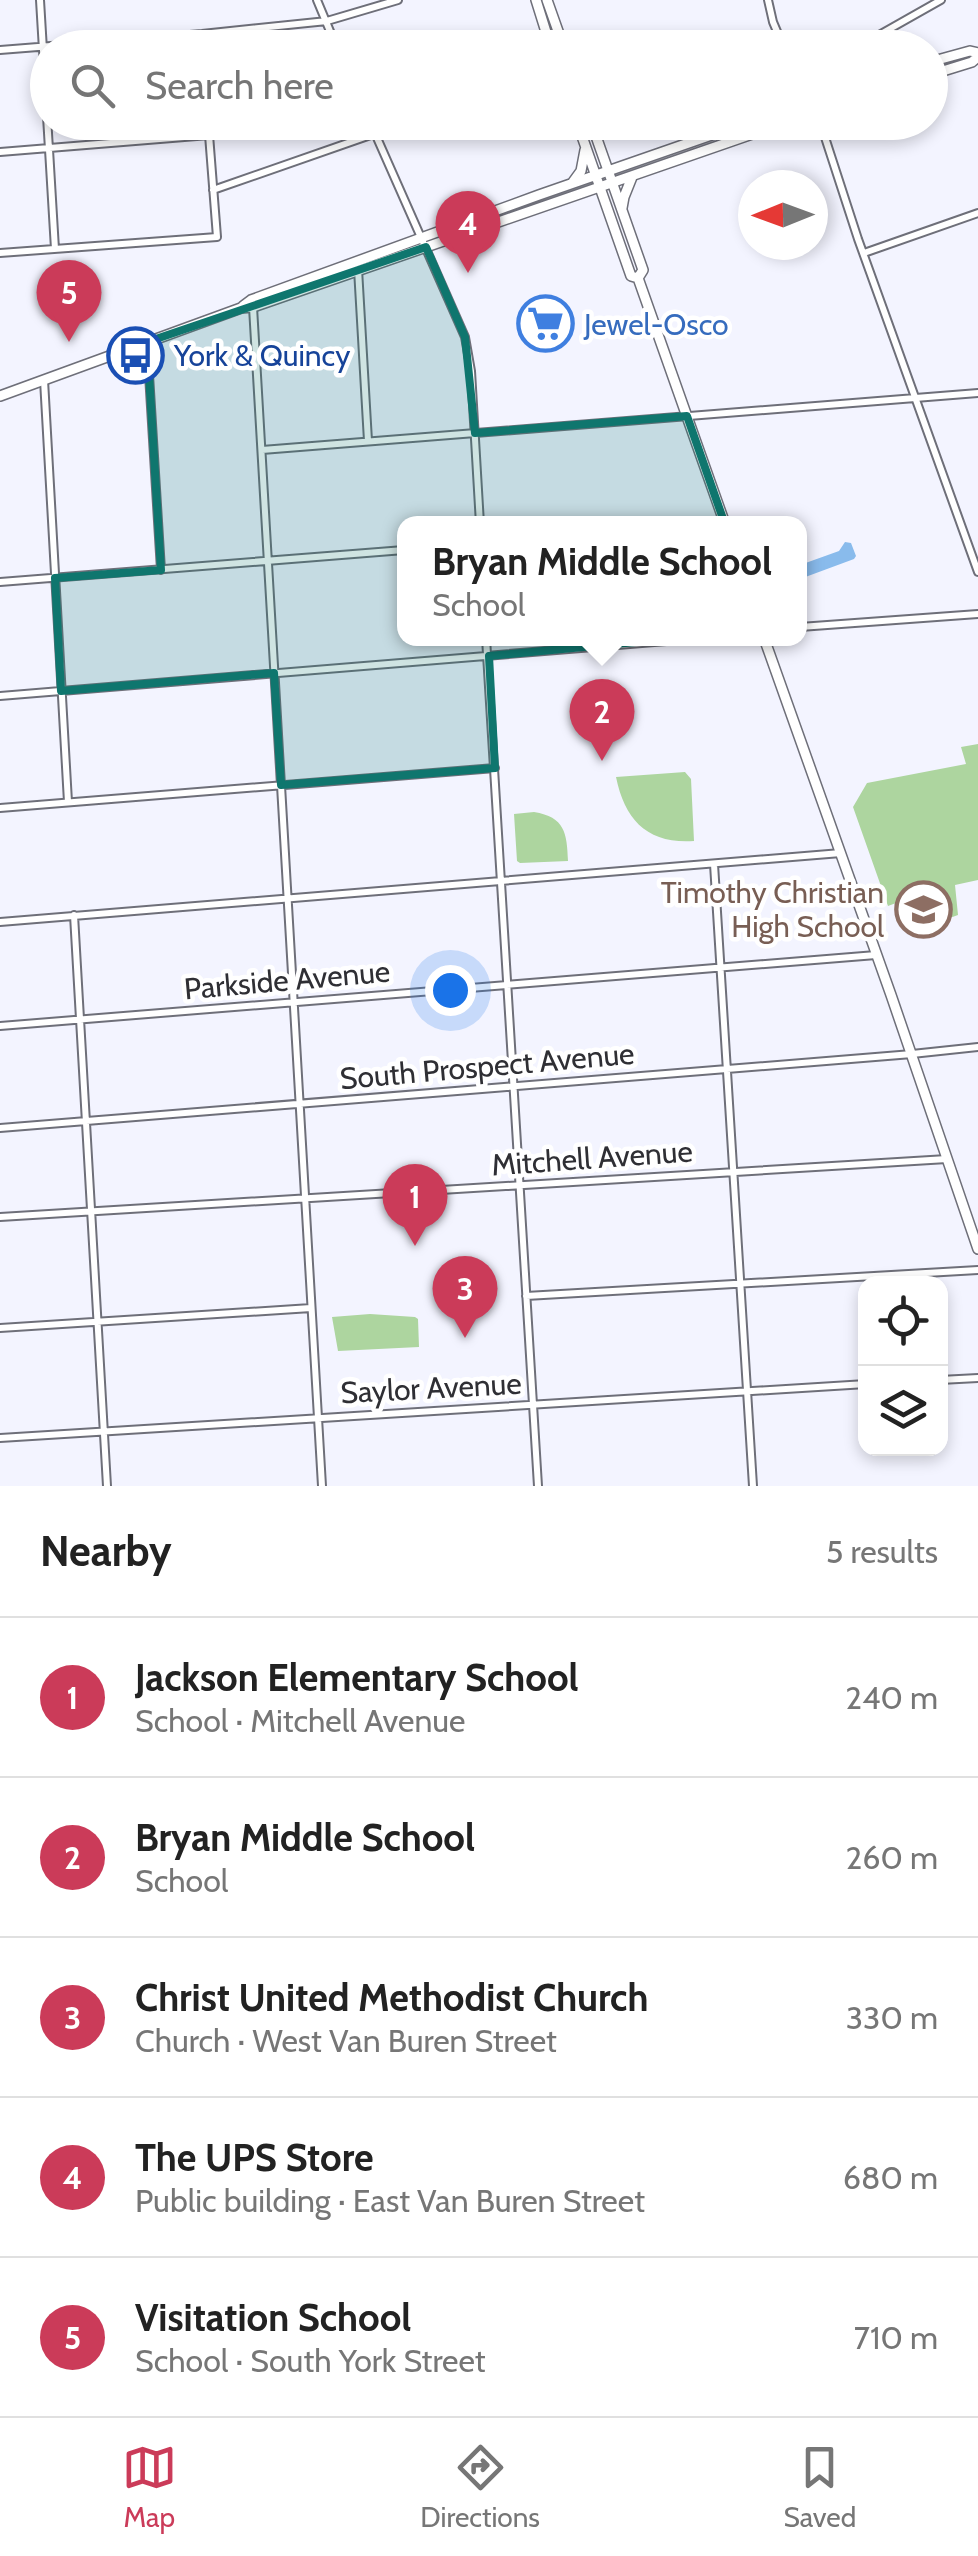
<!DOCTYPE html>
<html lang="en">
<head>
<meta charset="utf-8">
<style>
  body { margin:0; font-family:Cabin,sans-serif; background:#f6f6f6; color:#222 }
  .controls { position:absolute; right:30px; bottom:30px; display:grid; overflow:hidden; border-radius:20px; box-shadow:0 5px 15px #0003 }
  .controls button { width:90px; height:90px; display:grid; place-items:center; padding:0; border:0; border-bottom:2px solid #e0e0e0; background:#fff; color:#222; font:50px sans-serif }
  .compass { position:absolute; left:738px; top:170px; width:90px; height:90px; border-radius:50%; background:#fff; box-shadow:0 5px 15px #0003; rotate:269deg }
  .you { position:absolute; left:450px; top:990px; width:35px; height:35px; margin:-25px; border:8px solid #fff; border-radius:50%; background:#1a73e8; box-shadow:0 0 0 15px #1a73e833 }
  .badge { display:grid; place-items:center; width:65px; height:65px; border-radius:50%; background:#cb3b59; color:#fff; font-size:32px; font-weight:700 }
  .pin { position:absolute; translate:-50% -82px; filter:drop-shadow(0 2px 5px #0008) }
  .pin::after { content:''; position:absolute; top:52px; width:35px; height:30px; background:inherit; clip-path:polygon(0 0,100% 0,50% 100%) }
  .popup { position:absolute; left:397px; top:516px; width:410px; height:130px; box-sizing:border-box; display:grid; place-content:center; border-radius:20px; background:#fff; filter:drop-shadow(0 2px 8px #0005); font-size:32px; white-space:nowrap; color:#767676 }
  .popup b { font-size:38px; color:#222 }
  .popup::after { content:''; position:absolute; left:50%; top:100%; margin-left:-20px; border:20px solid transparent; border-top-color:#fff }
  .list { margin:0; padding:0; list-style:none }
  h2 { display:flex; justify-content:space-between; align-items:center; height:130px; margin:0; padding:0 40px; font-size:42px }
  h2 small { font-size:32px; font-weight:400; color:#767676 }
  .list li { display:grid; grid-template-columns:65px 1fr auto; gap:30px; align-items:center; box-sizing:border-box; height:160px; padding:0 40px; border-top:2px solid #e0e0e0 }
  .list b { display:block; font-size:38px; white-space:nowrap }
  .list p { margin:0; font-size:32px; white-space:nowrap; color:#767676 }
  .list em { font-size:32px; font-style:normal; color:#767676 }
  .icon { flex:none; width:55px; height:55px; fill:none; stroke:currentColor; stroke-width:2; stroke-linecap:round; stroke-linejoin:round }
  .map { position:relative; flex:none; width:978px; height:1486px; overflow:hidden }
  .search { position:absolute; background:#fff; box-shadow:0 5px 15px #0003; left:30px; right:30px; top:30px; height:110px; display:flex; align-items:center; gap:25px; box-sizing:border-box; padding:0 35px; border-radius:55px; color:#767676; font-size:38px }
  .sheet { height:930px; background:#fff }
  nav { display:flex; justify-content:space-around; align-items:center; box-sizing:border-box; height:140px; border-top:2px solid #e0e0e0; background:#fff; font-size:28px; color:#767676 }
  nav a { display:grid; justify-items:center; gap:5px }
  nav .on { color:#cb3b59 }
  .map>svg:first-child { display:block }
</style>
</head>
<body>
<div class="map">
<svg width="978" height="1486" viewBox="0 0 978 1486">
  <rect width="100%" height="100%" fill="#f3f4ff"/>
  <!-- green -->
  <path fill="#add59f" d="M978,744V880L955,885L958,915C937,923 922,919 914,897L919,894L917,888L910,890L912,897L888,906L853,807L867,783L966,764L961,747Z
    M685,772L691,779L694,841C648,844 625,821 616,777Z
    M534,812C565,817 567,833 568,861L520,863L517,861L514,814Z
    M370,1314L415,1317L418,1319L419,1347L338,1351L332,1317Z"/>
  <!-- water -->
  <path fill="#89bbec" d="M845,542L851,543L856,556L854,559L800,579V565L839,551Z"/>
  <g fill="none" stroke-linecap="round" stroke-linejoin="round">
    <defs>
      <path id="minor" d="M40,0L55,249
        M317,0L337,48
        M768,0L773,22L784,48
        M856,48L941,0
        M0,50L202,34L327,21L398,0
        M370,122L465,337L471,371L480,524
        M820,122L858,239L978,572
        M0,152L209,135
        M213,190L408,122
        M0,253L217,237L208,122
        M864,253L978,213
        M358,269L368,441
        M253,307L322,1486
        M147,342L161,570
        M44,380L68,802
        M262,450L978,393
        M0,582L404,550
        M800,627L978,614
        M486,638L538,1486
        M0,696L703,638
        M0,808L495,768
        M714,864L753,1486
        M74,915L107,1486
        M0,922L841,853
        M0,1026L876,955
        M0,1128L912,1054L978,1047
        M0,1217L947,1159
        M526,1296L978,1270
        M0,1328L311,1308
        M940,1380L978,1378
        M0,1438L866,1384"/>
      <path id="secondary" d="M536,0L551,48
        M547,0L564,48
        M930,62L970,51L978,53
        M930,75L972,62L978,57
        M577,122L631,276L638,278L725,524
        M591,122L643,270L638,278
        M573,182L581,171L585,150
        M622,208L624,197L632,177
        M243,306L251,300L539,195L749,122
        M0,396L241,308L253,307L787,122
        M764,638L891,995L978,1249"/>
    </defs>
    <!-- minor casing -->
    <use href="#minor" stroke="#6e6f79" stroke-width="10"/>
    <!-- secondary casing -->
    <use href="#secondary" stroke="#6e6f79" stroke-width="12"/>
    <!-- minor -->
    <use href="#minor" stroke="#fff" stroke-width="6"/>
    <!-- secondary -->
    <use href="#secondary" stroke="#fff" stroke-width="9"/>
  </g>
  <!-- marked area -->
  <path fill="#0f766e" fill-opacity="0.2" stroke="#0f766e" stroke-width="8" stroke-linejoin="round" d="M426,247L465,337L475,433L687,416L762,630L489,656L495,768L281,785L274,673L61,691L55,578L161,570L147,342Z"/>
  <!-- icons -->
  <defs>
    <symbol id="supermarket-ring" viewBox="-11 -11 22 22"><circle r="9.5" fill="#fff" stroke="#3f7fe0" stroke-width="1.5"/><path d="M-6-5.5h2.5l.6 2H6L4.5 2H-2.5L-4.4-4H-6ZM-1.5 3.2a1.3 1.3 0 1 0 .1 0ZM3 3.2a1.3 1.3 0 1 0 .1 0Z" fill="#3f7fe0"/></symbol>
    <symbol id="bus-ring" viewBox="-11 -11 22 22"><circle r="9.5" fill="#fff" stroke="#1a4fb4" stroke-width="1.5"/><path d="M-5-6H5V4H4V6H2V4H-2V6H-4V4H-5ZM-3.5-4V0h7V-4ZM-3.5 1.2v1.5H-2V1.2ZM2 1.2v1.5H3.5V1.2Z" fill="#1a4fb4"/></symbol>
    <symbol id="school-ring" viewBox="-11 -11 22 22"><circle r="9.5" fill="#fff" stroke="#8d6e63" stroke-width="1.5"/><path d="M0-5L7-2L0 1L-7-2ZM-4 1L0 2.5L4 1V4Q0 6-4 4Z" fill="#8d6e63"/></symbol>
  </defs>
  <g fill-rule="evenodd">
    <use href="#supermarket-ring" x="514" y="292" width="63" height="63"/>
    <use href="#bus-ring" x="104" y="324" width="63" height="63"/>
    <use href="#school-ring" x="892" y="878" width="63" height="63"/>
  </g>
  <g text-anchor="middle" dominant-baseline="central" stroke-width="9" stroke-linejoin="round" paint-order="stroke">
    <!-- shop labels -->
    <g font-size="30" fill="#366cbe" stroke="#fff" text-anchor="start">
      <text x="584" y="324">Jewel-Osco</text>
    </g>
    <!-- transit labels -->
    <g font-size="30" fill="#164399" stroke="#fff" text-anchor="start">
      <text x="174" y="355">York &amp; Quincy</text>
    </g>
    <!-- education labels -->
    <g font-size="30" fill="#785e54" stroke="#fff" text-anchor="end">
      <text x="884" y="892">Timothy Christian<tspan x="884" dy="34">High School</tspan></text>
    </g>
    <!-- street labels -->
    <g font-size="30" fill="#2f2f34" stroke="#fff">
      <text transform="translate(287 980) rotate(-5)">Parkside Avenue</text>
      <text transform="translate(487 1066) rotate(-5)">South Prospect Avenue</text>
      <text transform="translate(592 1158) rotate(-4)">Mitchell Avenue</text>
      <text transform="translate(431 1388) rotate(-3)">Saylor Avenue</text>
    </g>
  </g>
</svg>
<div class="controls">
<button><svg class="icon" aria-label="locate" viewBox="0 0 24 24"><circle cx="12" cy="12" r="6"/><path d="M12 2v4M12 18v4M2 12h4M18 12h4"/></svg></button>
<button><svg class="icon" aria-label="layers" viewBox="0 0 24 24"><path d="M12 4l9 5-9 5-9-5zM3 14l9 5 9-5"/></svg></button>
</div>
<svg class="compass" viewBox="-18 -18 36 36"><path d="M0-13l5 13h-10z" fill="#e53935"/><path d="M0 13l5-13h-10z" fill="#767676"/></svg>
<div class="you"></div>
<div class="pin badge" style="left:415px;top:1246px">1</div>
<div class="pin badge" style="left:602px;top:761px">2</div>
<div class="popup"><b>Bryan Middle School</b>School</div>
<div class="pin badge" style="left:465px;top:1338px">3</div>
<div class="pin badge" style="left:468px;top:273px">4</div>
<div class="pin badge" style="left:69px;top:342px">5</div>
<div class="search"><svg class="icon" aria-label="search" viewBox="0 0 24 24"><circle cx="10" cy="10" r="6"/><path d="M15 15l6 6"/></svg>Search here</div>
</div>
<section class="sheet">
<h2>Nearby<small>5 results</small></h2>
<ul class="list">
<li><span class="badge">1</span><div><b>Jackson Elementary School</b><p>School · Mitchell Avenue</p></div><em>240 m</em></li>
<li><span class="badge">2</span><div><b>Bryan Middle School</b><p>School</p></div><em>260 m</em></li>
<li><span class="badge">3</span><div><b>Christ United Methodist Church</b><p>Church · West Van Buren Street</p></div><em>330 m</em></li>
<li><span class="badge">4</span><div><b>The UPS Store</b><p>Public building · East Van Buren Street</p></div><em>680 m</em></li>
<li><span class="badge">5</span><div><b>Visitation School</b><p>School · South York Street</p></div><em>710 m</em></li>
</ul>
</section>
<nav>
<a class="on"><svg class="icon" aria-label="map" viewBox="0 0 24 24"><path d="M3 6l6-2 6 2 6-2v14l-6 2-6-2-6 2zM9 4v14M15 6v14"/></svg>Map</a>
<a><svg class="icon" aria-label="directions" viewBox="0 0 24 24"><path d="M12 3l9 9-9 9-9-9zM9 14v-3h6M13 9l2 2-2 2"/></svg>Directions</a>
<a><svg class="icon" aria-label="saved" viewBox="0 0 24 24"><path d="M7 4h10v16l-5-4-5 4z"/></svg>Saved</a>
</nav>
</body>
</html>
